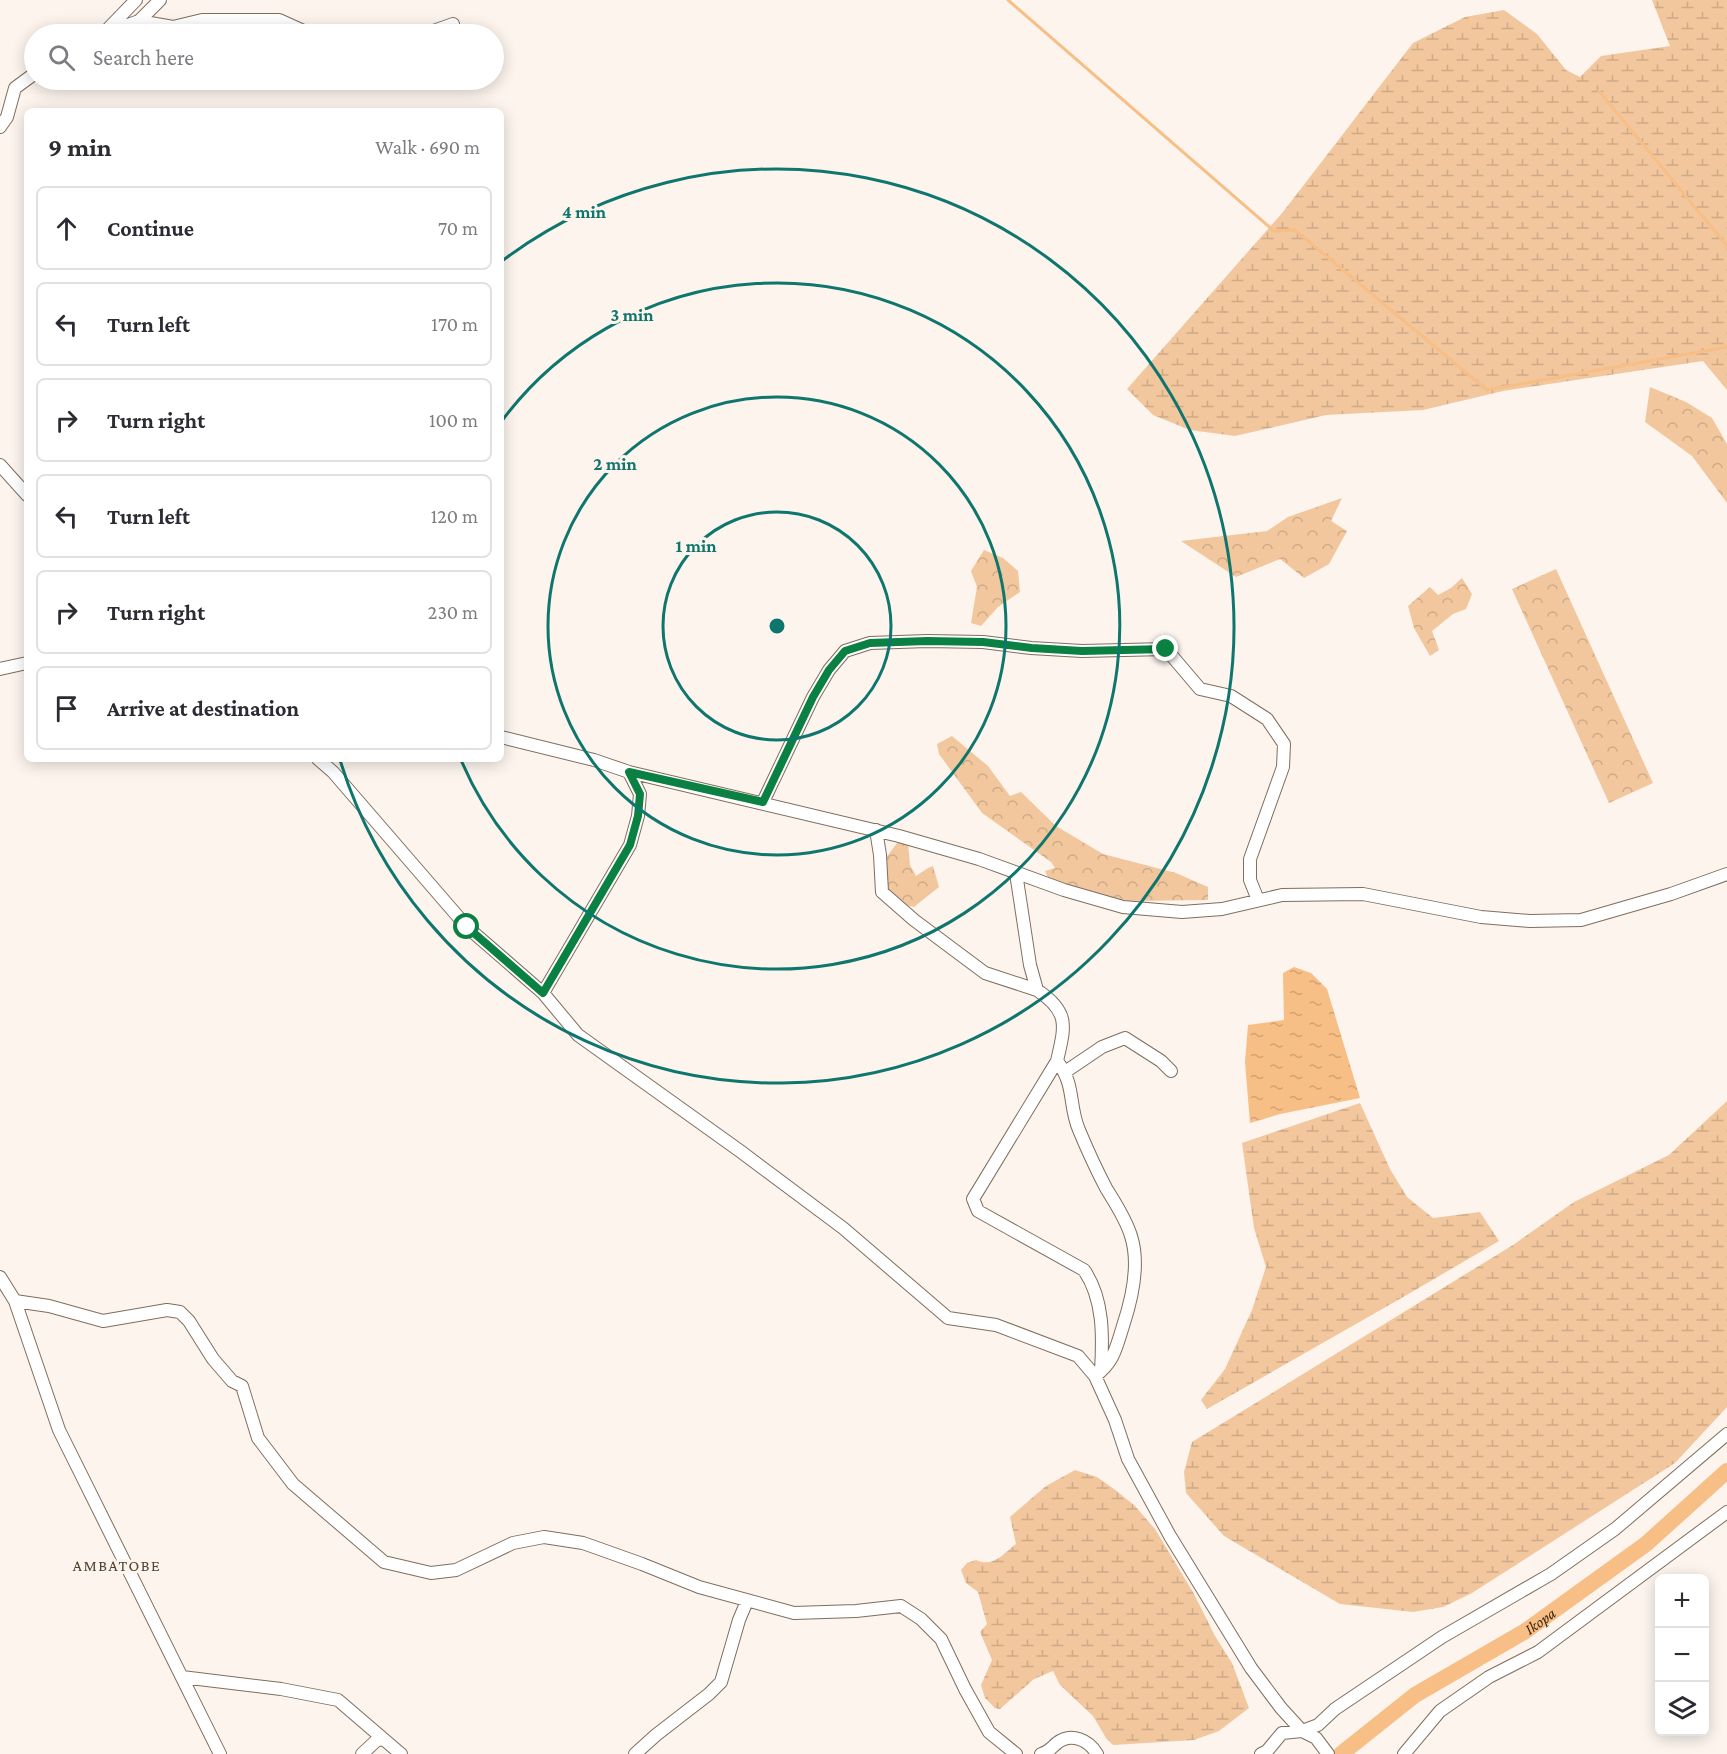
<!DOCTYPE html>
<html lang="en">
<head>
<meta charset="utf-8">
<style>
  body { margin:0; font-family:"Crimson Pro",serif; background:#f2f2f3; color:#2b2b33 }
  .controls { position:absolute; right:18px; bottom:18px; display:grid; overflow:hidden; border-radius:9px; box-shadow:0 3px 15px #0003 }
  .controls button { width:54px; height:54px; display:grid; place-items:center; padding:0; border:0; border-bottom:2px solid #e1e1e2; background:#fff; color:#2b2b33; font:30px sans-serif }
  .stop { position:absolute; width:18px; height:18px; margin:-14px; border:4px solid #0b8043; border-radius:50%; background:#fff }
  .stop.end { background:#0b8043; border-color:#fff; box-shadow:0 2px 6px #0008 }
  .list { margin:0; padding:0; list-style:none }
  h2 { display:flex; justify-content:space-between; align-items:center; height:78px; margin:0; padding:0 24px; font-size:26px }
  h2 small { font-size:20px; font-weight:400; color:#7c7c81 }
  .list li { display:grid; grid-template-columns:39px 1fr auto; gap:18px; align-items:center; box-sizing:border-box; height:84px; margin:0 12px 12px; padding:0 12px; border:2px solid #e1e1e2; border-radius:9px }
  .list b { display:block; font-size:22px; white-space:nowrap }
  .list em { font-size:20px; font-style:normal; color:#7c7c81 }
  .icon { flex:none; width:33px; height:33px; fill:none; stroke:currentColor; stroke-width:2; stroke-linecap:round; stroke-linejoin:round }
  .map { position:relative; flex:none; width:1727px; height:1754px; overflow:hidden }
  .search { position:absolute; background:#fff; box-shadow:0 3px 15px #0003; left:24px; top:24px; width:480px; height:66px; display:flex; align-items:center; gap:15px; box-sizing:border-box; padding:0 21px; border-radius:33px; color:#7c7c81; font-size:22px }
  .panel { position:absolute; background:#fff; box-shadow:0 3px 15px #0003; left:24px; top:108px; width:480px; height:654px; border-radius:9px }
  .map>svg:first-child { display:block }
</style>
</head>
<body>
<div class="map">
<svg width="1727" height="1754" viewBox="0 0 1727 1754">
  <defs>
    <pattern id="forest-crowns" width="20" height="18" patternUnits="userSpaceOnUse" patternTransform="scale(1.5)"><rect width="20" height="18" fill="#f2c79e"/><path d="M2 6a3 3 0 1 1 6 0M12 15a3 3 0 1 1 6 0" fill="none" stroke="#cfaa87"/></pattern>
    <pattern id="wetland-marsh" width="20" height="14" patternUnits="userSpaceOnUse" patternTransform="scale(1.5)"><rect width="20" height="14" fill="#f2c79e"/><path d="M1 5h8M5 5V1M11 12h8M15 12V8" fill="none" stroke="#cfaa87"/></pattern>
    <pattern id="water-ripples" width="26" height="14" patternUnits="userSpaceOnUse" patternTransform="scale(1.5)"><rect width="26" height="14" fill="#f7be85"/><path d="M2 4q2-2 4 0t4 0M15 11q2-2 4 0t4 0" fill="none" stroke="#d3a272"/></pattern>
  </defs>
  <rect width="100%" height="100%" fill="#fcf4ed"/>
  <!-- forest -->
  <path fill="url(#forest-crowns)" d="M1650,387L1686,402L1712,418L1727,444V503L1692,456L1645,422Z
    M1342,498L1331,521L1347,531L1329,564L1304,578L1280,559L1236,577L1181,541L1267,531L1288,517Z
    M984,550L1003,558L1018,571L1020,592L998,607L981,626L971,623L977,587L971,571Z
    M1556,569L1653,783L1609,803L1512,589Z
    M1462,578L1472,594L1466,609L1453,614L1432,631L1439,650L1430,656L1414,628L1408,606L1430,587L1438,595L1451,588Z
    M952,736L988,766L1010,796L1021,792L1056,826L1103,854L1176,873L1208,887V900L1129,901L1098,895L1049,880L1045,871L1055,868L1051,862L982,813L939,754L937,744Z
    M897,843H908L910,865L916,876L928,868L933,866L939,887L914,907C885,901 885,888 883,862Z"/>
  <!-- wetland -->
  <path fill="url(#wetland-marsh)" d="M1652,0H1727V390L1703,361L1503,391L1423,410L1326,415L1235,436L1190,430L1153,415L1127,389L1283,212L1413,43L1465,17L1504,10L1537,34L1566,70L1580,77L1601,56L1670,46Z
    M1727,1101V1407L1675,1463L1472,1593L1443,1607L1413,1612L1340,1604L1224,1536L1186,1493L1184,1472L1192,1442L1513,1245L1574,1202L1669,1155Z
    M1360,1103L1390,1169L1407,1197L1433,1218L1480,1212L1499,1241L1405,1296L1207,1409L1201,1400L1225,1369L1252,1310L1266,1267L1254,1228L1242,1143Z
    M1075,1470L1097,1477L1114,1489L1135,1506L1155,1529L1194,1594L1215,1636L1232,1663L1249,1708L1219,1731L1194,1740L1113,1745L1106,1738L1093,1716L1060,1685L1053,1671L1034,1679L1000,1709L995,1708L985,1698L981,1685L992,1660L980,1632L987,1624L978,1592L966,1583L961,1570L967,1563L976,1560C993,1568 1003,1554 1016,1544L1010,1517L1046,1486Z"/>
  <!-- water -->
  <path fill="url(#water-ripples)" d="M1294,967L1311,973L1327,989L1360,1098L1280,1114L1250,1123L1245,1062L1248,1025L1284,1020L1283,973Z"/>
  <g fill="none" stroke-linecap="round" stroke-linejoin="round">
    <!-- stream -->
    <path stroke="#f7be85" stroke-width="3" d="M1008,0L1274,231L1295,230L1487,390L1727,347
      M1599,91L1727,246"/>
    <!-- river -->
    <path stroke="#f7be85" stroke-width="16" id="s1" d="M1341,1754L1415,1695L1524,1632L1646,1544L1727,1471"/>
    <defs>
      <path id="minor" d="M139,21L173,27L202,20H279L310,34
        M105,32L136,0
        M103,34L139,21L160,0
        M425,34L453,24
        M0,127L7,117L15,88L34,74
        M0,465L27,495
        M0,669L27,663
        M501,737L594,760L629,772L899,836L979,859L1064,890L1123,907L1182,912L1222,909L1282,895L1363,894L1481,917L1530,921L1581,920L1671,894L1727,874
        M318,759L333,772L467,927L543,993L578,1035L740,1151L843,1228L948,1318L996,1325L1078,1356L1095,1376L1115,1420L1128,1459L1170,1536L1251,1668L1281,1708L1302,1731L1316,1738L1328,1754
        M763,802L813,697L829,670L845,651L870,643L927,641L983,642L1031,648L1082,651L1166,649L1200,689L1231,696L1267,719L1284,744L1283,767L1250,859V880L1258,900
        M876,830L880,855L882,892L914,920L985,973L1037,990
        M1016,873L1030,965L1037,990C1070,1012 1065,1026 1057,1061C1076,1086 1068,1104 1079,1130C1087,1149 1096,1169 1106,1188C1115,1203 1126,1219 1131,1236C1140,1264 1132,1299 1123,1326C1116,1348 1114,1362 1095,1376
        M543,993L630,845L638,816L640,794L629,772
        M1057,1061L973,1199L978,1211L1084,1270C1104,1299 1103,1337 1101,1371
        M1065,1072L1102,1047L1125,1038L1161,1061L1171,1071
        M0,1277L15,1301L59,1430L220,1754
        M15,1301L49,1306L103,1321L167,1310L180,1312L189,1321L213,1359L232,1381L242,1386L258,1438L293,1484L384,1562L431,1573L456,1570L513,1543L544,1537L583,1543L642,1564L699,1587L794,1613L856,1611L901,1606L921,1619L941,1639L965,1689L989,1732L1016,1754
        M182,1677L281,1689L338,1700L401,1754
        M362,1754L378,1739L384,1740
        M635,1754L656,1735L709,1694L721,1682L739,1620L747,1601
        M1041,1754C1049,1752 1051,1748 1057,1743C1071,1732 1089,1740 1097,1754
        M1261,1754L1267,1751L1282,1733L1302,1731L1318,1725L1335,1709L1442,1637L1551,1574L1615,1529L1727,1434
        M1404,1754L1440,1711L1489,1677L1538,1652L1727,1512"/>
    </defs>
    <!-- minor casing -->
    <use href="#minor" stroke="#7f6e5e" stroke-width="14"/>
    <!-- minor -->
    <use href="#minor" stroke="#fff" stroke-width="12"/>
  </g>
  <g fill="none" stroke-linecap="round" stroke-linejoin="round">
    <!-- route -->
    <path stroke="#0b8043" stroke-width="8" d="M467,927L543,993L630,845L638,816L640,794L629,772L763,802L813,697L829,670L845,651L870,643L927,641L983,642L1032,648L1082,651L1166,649"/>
  </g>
  <!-- distance rings -->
  <g fill="none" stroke="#0f766e" stroke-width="3">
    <circle cx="777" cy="626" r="114"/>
    <circle cx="777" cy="626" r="229"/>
    <path d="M501 422A343 343 0 1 1 461 760"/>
    <path d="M502 261A457 457 0 1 1 340 760"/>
  </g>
  <g text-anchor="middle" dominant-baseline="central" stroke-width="6" stroke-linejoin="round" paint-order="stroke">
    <!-- neighbourhood labels -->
    <g font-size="16" letter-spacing="1.5" fill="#524232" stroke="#fcf4ed">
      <text x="117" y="1565">AMBATOBE</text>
    </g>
    <!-- water labels -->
    <g font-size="16" font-style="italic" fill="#3b250b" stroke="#fcf4ed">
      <text stroke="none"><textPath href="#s1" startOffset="240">Ikopa</textPath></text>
    </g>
  </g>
  <circle cx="777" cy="626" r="9" fill="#0f766e" stroke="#fcf4ed" stroke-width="3"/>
  <g font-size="18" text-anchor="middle" font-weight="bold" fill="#0f766e" stroke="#fcf4ed" stroke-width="6" stroke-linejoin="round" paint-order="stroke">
    <text x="584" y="218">4 min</text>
    <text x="632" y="321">3 min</text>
    <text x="615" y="470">2 min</text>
    <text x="696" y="552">1 min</text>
  </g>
</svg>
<div class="controls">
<button>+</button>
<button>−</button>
<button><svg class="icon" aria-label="layers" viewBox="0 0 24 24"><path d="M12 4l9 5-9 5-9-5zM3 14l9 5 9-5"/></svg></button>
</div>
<div class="stop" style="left:467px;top:927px"></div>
<div class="stop end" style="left:1166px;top:649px"></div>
<div class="search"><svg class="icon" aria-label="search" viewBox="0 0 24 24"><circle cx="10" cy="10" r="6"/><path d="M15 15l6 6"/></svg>Search here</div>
<section class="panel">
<h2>9 min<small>Walk · 690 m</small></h2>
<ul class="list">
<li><svg class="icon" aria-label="ahead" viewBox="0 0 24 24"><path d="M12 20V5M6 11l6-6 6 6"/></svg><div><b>Continue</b></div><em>70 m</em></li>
<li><svg class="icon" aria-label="left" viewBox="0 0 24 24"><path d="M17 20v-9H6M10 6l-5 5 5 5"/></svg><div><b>Turn left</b></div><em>170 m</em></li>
<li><svg class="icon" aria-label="right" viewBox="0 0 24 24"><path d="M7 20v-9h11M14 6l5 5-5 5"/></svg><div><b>Turn right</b></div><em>100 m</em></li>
<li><svg class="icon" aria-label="left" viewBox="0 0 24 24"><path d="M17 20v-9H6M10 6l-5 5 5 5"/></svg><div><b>Turn left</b></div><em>120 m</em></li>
<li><svg class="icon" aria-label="right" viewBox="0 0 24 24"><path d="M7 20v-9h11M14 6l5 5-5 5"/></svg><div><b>Turn right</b></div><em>230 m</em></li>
<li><svg class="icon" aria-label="arrive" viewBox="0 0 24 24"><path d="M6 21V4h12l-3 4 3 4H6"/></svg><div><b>Arrive at destination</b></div></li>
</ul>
</section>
</div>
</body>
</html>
